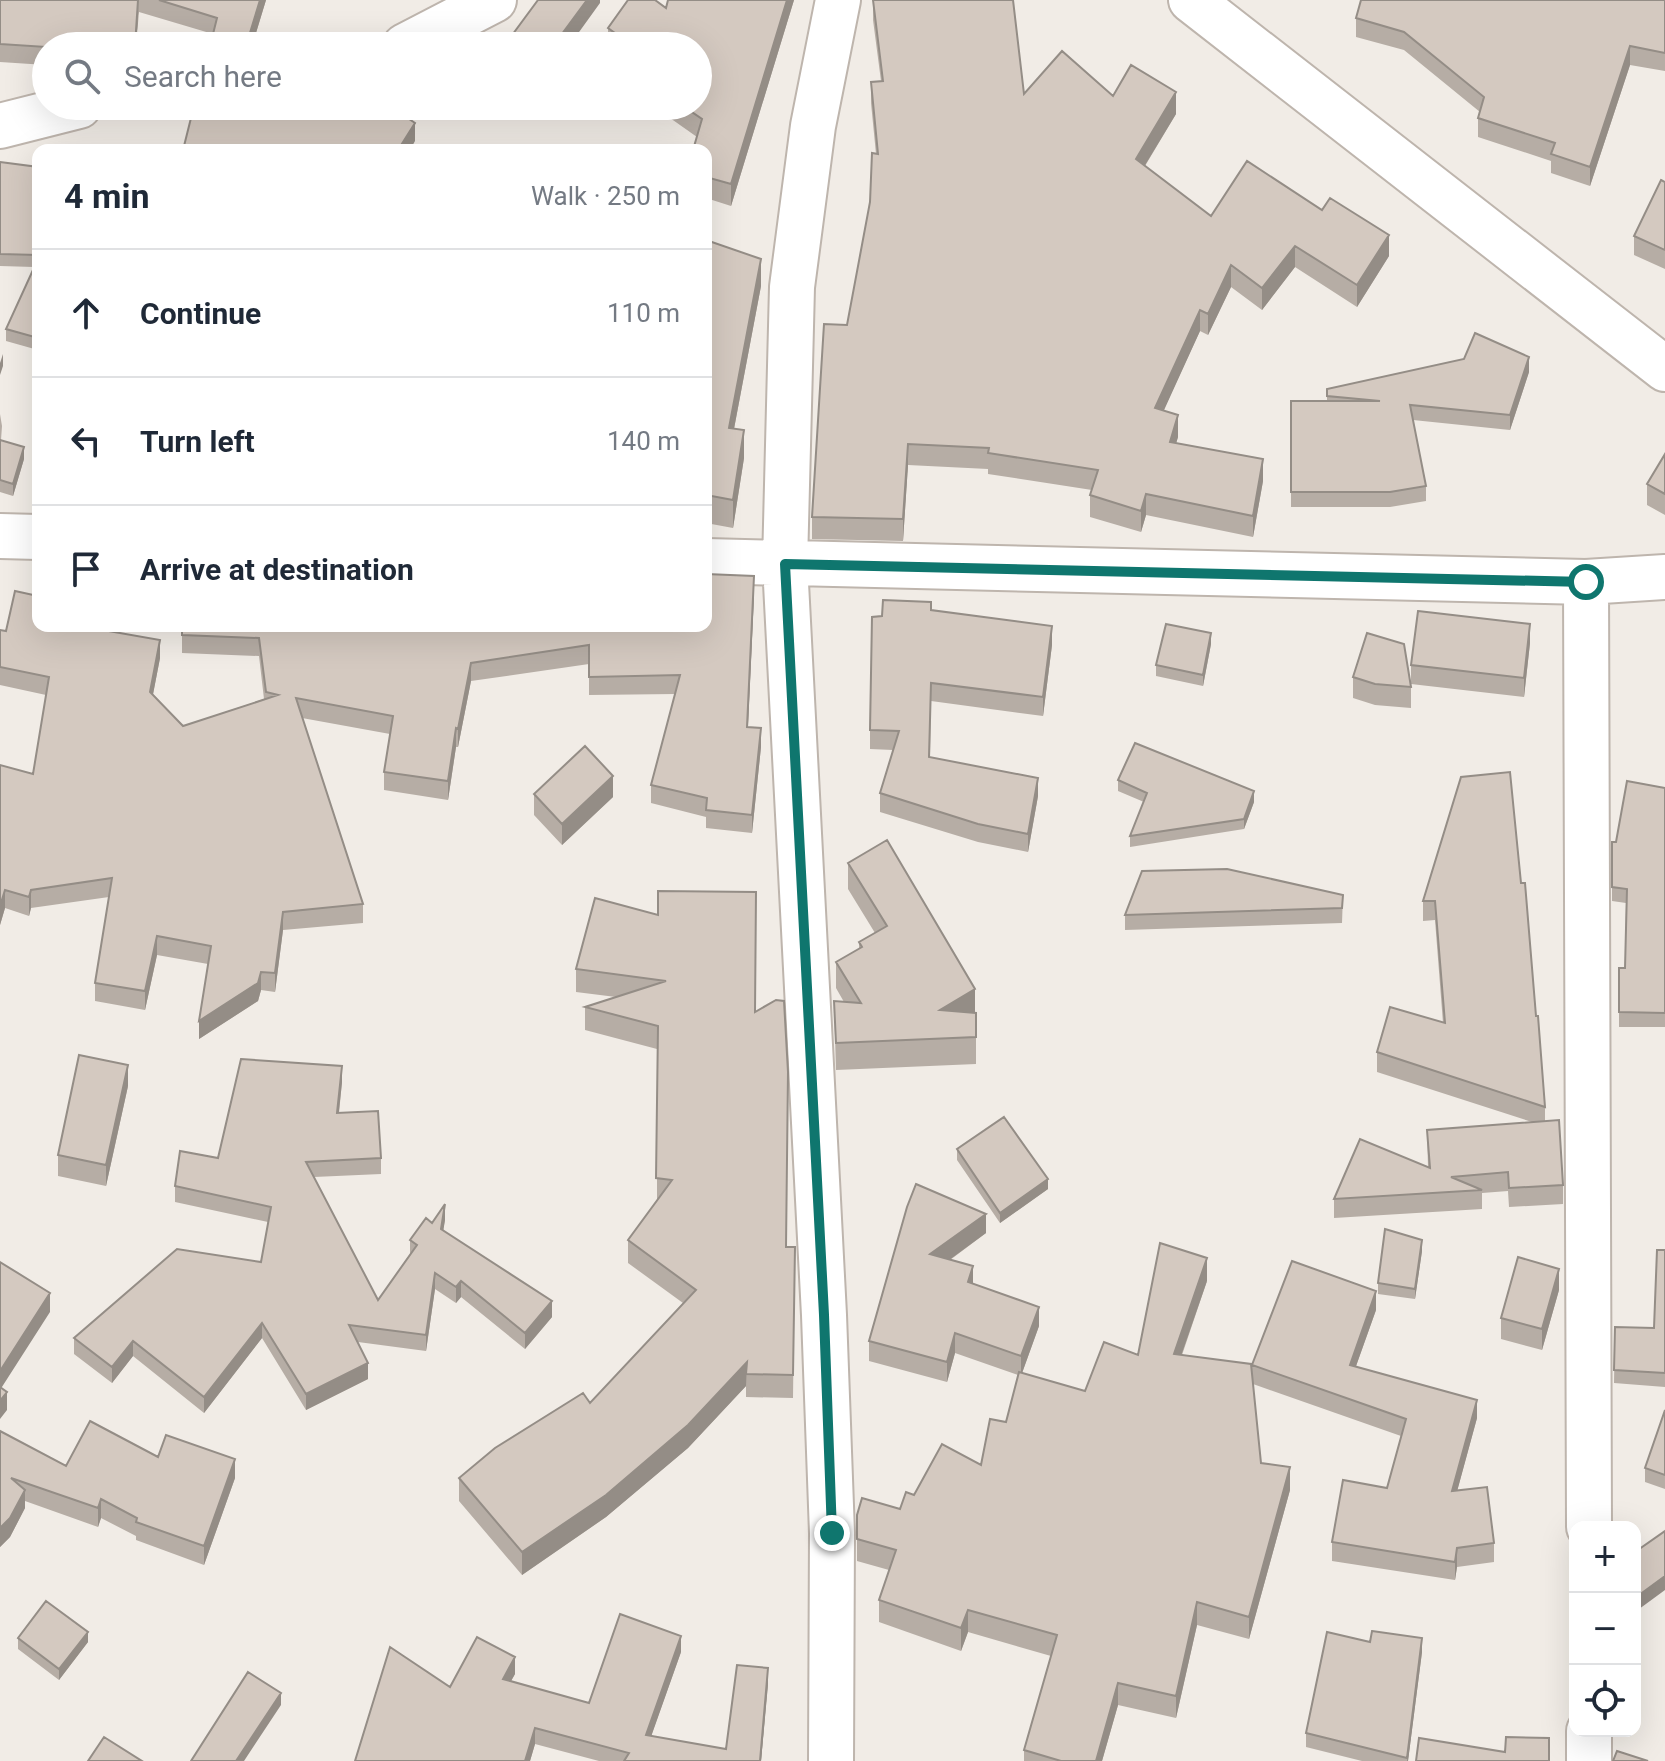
<!DOCTYPE html>
<html lang="en">
<head>
<meta charset="utf-8">
<style>
  body { margin:0; font-family:Roboto,sans-serif; background:#f6f6f7; color:#1f2937 }
  .controls { position:absolute; right:24px; bottom:24px; display:grid; overflow:hidden; border-radius:16px; box-shadow:0 8px 32px #0002 }
  .controls button { width:72px; height:72px; display:grid; place-items:center; padding:0; border:0; border-bottom:2px solid #e0e1e3; background:#fff; color:#1f2937; font:40px sans-serif }
  .stop { position:absolute; width:24px; height:24px; margin:-18px; border:6px solid #0f766e; border-radius:50%; background:#fff }
  .stop.end { background:#0f766e; border-color:#fff; box-shadow:0 2px 8px #0008 }
  .list { margin:0; padding:0; list-style:none }
  h2 { display:flex; justify-content:space-between; align-items:center; height:104px; margin:0; padding:0 32px; font-size:34px }
  h2 small { font-size:26px; font-weight:400; color:#747a83 }
  .list li { display:grid; grid-template-columns:52px 1fr auto; gap:24px; align-items:center; box-sizing:border-box; height:128px; padding:0 32px; border-top:2px solid #e0e1e3 }
  .list b { display:block; font-size:30px; white-space:nowrap }
  .list em { font-size:26px; font-style:normal; color:#747a83 }
  .icon { flex:none; width:44px; height:44px; fill:none; stroke:currentColor; stroke-width:2; stroke-linecap:round; stroke-linejoin:round }
  .map { position:relative; flex:none; width:1665px; height:1761px; overflow:hidden }
  .search { position:absolute; background:#fff; box-shadow:0 8px 32px #0002; left:32px; top:32px; width:680px; height:88px; display:flex; align-items:center; gap:20px; box-sizing:border-box; padding:0 28px; border-radius:44px; color:#747a83; font-size:30px }
  .panel { position:absolute; background:#fff; box-shadow:0 8px 32px #0002; left:32px; top:144px; width:680px; height:488px; border-radius:16px }
  .map>svg:first-child { display:block }
</style>
</head>
<body>
<div class="map">
<svg width="1665" height="1761" viewBox="0 0 1665 1761">
  <rect width="100%" height="100%" fill="#f1ece6"/>
  <g fill="none" stroke-linecap="round" stroke-linejoin="round">
    <defs>
      <path id="minor" d="M1191,0L1665,369
        M405,46L494,0
        M0,126L79,106
        M0,536L38,537
        M706,561L1586,582L1665,577
        M1586,582L1589,1527
        M1589,1731V1761
        M831,1761L832,1533L824,1315L785,564L792,287L813,126L838,0"/>
    </defs>
    <!-- minor casing -->
    <use href="#minor" stroke="#beb5ad" stroke-width="48"/>
    <!-- minor -->
    <use href="#minor" stroke="#fff" stroke-width="44"/>
  </g>
  <!-- wall -->
  <path fill="#b6ada5" d="M0,0H266L252,46H210L213,34L139,12L136,46H46V65L0,62Z
    M794,0L731,206L706,198V150L697,137L653,106H698V46H608V28L666,8Z
    M873,0L1024,94L1113,96L1176,114L1145,166L1211,216L1389,256L1357,307L1295,267L1262,310L1231,287L1208,335L1200,331L1163,411L1178,437L1176,443L1263,481L1253,537L1146,515L1141,532L1090,517V495L1092,490L988,474V469L908,465L903,541L812,539V517L870,202L876,154L871,103V82L881,81L873,20Z
    M1665,0V71L1630,65L1590,186L1551,173V161L1478,137V118L1480,112L1404,50L1356,37V18Z
    M484,106H525L515,120Z
    M0,162L38,167V350L6,341V329L34,267L0,266Z
    M1665,182V269L1634,255V236Z
    M706,240L761,286L734,429L744,458L733,528L706,523Z
    M1529,372L1510,430L1413,420L1426,486V501L1390,507H1291V401H1327V389Z
    M0,414L2,426L1,440L24,459L13,496L0,492Z
    M1665,454V515L1647,505V484Z
    M754,595L748,727L761,747L752,833L706,828V817L651,803V785L675,694L589,695V664L471,681L458,747H456L448,800L384,790V772L390,734L302,718L363,904V923L283,930L275,992L261,990L258,1001L199,1039L208,964L157,955L145,1010L95,1001V983L109,897L31,908L29,916L5,908L0,925V765L33,774L46,695L0,685V630L6,631L38,626L160,658L153,694L183,726L264,699L259,656L182,653V626H706Z
    M931,610L1052,645L1043,716L931,701L930,757L1038,796L1028,852L978,842L880,812V793L893,750L870,749V730L882,616Z
    M1530,643L1524,697L1411,684V665Z
    M1211,644L1203,686L1156,676V665Z
    M1353,677L1411,687V708L1375,705L1353,698Z
    M1118,780L1254,802L1244,829L1130,847V836L1144,802L1118,791Z
    M1665,788V1027H1619V968H1625L1626,903L1612,901V842H1616Z
    M534,794L613,797L562,845L534,815Z
    M848,863L976,1013V1064L836,1070L834,1001L844,1002L836,988V962L859,949V942L875,933L848,889Z
    M1521,883L1536,1016L1545,1107V1121L1563,1185V1204L1509,1207L1508,1191L1482,1193V1209L1334,1218V1199L1428,1167L1427,1130L1532,1122L1377,1072V1052L1443,1023L1435,920L1423,921V901Z
    M1343,895L1342,923L1125,930V915Z
    M595,898L755,1012L786,1247H795L793,1398L746,1397V1386L688,1448L606,1517L522,1575L459,1501V1478L590,1403L683,1303L628,1263V1240L657,1201V1049L585,1030V1007L616,997L576,992V969Z
    M342,1082L339,1113L381,1158V1174L314,1177L378,1300L410,1254V1240L432,1223L445,1220L443,1230L552,1317L525,1349L461,1297L456,1303L435,1289L426,1351L358,1342L368,1379L306,1410L262,1338L204,1413L133,1356L112,1383L74,1354V1338L261,1262L268,1222L175,1202V1186L218,1158Z
    M128,1086L106,1186L58,1176V1155Z
    M957,1149L1048,1189L1000,1223L957,1160Z
    M907,1207L986,1233L950,1260L973,1284L1039,1326L1022,1373L1085,1391L1138,1355L1207,1281L1182,1355L1252,1379V1365L1376,1310L1356,1366L1477,1418L1457,1491L1494,1543V1562L1457,1567L1455,1580L1332,1561V1542L1387,1488L1401,1436L1253,1384L1261,1463L1290,1490L1249,1639L1197,1625L1176,1718L1118,1705L1102,1761H1024V1750L1051,1656L968,1632L961,1651L879,1622V1600L889,1570L857,1561V1515L900,1509L914,1495L981,1465L1006,1422L1018,1375L955,1353L947,1382L869,1361V1341Z
    M1665,1250V1387L1614,1383L1615,1327L1654,1328Z
    M1422,1251L1415,1299L1378,1294V1283Z
    M1559,1290L1542,1350L1501,1339V1318Z
    M1665,1410V1489L1645,1482V1468Z
    M0,1431L66,1466L158,1457L235,1478L204,1565L136,1540V1536L101,1518L98,1527L25,1501V1508L10,1537L0,1547Z
    M18,1638L88,1642L59,1680L18,1649Z
    M1370,1642L1422,1652L1408,1761H1362L1306,1747V1733Z
    M681,1652L651,1736L726,1749L768,1684L761,1761H599L535,1744L530,1761H355L450,1687L515,1674L511,1681L589,1703Z"/>
  <!-- shaded-wall -->
  <path fill="#948d86" d="M139,0L136,46H135Z
    M260,0H266L252,46H246Z
    M587,0H600V3L569,46H553Z
    M787,0H794L731,206V184Z
    M1630,46V65L1590,186V167Z
    M1176,92V114L1136,180V159Z
    M515,106H525L515,120Z
    M415,123V141L410,150H398Z
    M1389,235V256L1357,307V285Z
    M1295,246V267L1262,310V288Z
    M761,259V286L729,455V428Z
    M1231,265V287L1208,335V314Z
    M1200,310V331L1155,430V408Z
    M3,354V366L0,375V363Z
    M1529,357V372L1510,430V415Z
    M1178,415V437L1170,464V442Z
    M744,430V458L733,528V500Z
    M908,444V465L903,541V519Z
    M24,447V459L13,496V484Z
    M1263,459V481L1253,537V516Z
    M1146,494V515L1141,532V511Z
    M754,576V595L747,745V727Z
    M1530,624V643L1524,697V678Z
    M1052,626V645L1043,716V697Z
    M1211,633V644L1203,686V675Z
    M160,640V658L150,710V692Z
    M471,663V681L458,747V729Z
    M456,728V747L448,800V781Z
    M761,728V747L752,833V815Z
    M613,776V797L562,845V824Z
    M1038,778V796L1028,852V834Z
    M1254,791V802L1244,829V819Z
    M5,890V908L0,925V906Z
    M31,890V908L29,916V897Z
    M283,912V930L275,992V973Z
    M157,936V955L145,1010V991Z
    M261,972V990L258,1001L199,1039V1021Z
    M975,989V1015L940,1010Z
    M128,1065V1086L106,1186V1165Z
    M342,1066V1082L337,1129V1113Z
    M1048,1179V1189L1000,1223V1213Z
    M445,1204V1220L441,1245V1229Z
    M986,1214V1233L930,1274V1254Z
    M1422,1240V1251L1415,1299V1289Z
    M1207,1258V1281L1174,1376V1354Z
    M973,1266V1286L968,1282Z
    M1559,1269V1290L1542,1350V1329Z
    M435,1273V1289L426,1351V1335Z
    M461,1281V1297L456,1303V1287Z
    M1376,1291V1310L1350,1383V1365Z
    M50,1293V1312L0,1390V1371Z
    M552,1301V1317L525,1349V1333Z
    M1039,1307V1326L1021,1376V1356Z
    M262,1323V1338L204,1413V1397Z
    M955,1333V1353L947,1382V1362Z
    M133,1341V1356L112,1383V1367Z
    M747,1362L746,1386L688,1448L606,1517L522,1575V1552Z
    M368,1363V1379L306,1410V1394Z
    M7,1392V1410L0,1419V1401Z
    M1477,1400V1418L1452,1510V1491Z
    M235,1459V1478L204,1565V1546Z
    M1290,1467V1490L1249,1639V1617Z
    M25,1490V1508L10,1537L0,1547V1528Z
    M101,1499V1518L98,1527V1508Z
    M1457,1548V1567L1455,1580V1562Z
    M1665,1576V1590L1635,1612V1598Z
    M1197,1602V1625L1176,1718V1696Z
    M968,1610V1632L961,1651V1628Z
    M88,1632V1642L59,1680V1669Z
    M681,1636V1652L646,1751V1735Z
    M1422,1638V1652L1408,1761H1407Z
    M515,1657V1674L503,1695V1679Z
    M768,1668V1684L761,1761H760Z
    M1118,1683V1705L1102,1761H1096Z
    M281,1693V1705L244,1761H236Z
    M535,1728V1744L530,1761H525Z"/>
  <!-- building -->
  <path fill="#d4c9c0" stroke="#948d86" stroke-width="2" d="M0,0H138L135,46H46V47L0,44Z
    M159,0H260L246,46H210L217,18Z
    M538,0H587L553,46H504Z
    M628,0H655L666,8L668,0H787L731,184L706,177V150H693L702,119L683,106H698V46H633L608,28Z
    M873,0H1013L1024,94L1062,51L1113,96L1131,65L1176,92L1136,159L1211,216L1247,161L1322,210L1330,198L1389,235L1357,285L1295,246L1262,288L1231,265L1208,314L1200,310L1155,408L1178,415L1170,442L1263,459L1253,516L1146,494L1141,511L1090,495L1098,470L988,453L989,448L908,444L903,519L812,517L824,324L847,325L870,202L872,153L878,154L871,82L883,81Z
    M1361,0H1665V53L1630,46L1590,167L1551,154L1555,143L1478,118L1484,97L1404,32L1356,18Z
    M194,106H390L415,123L398,150H183Z
    M0,162L38,167V255L0,254Z
    M1661,180L1665,182V250L1634,236Z
    M706,240L761,259L729,428L744,430L733,500L706,495Z
    M38,259V338L6,329Z
    M1475,333L1529,357L1510,415L1410,405L1426,486L1390,492H1291V401H1380L1327,396V389L1464,359Z
    M0,440L24,447L13,484L0,480Z
    M1665,454V494L1647,484Z
    M706,574L754,576L747,727L761,728L752,815L706,810L707,798L651,785L680,675L589,677V645L471,663L458,729L456,728L448,781L384,772L393,716L296,698L363,904L283,912L275,973L261,972L258,983L199,1021L211,946L157,936L145,991L95,983L112,878L31,890L29,897L5,890L0,906V765L33,774L49,677L0,667V630L6,631L15,591L38,596V626H80L160,640L150,692L183,726L278,695L266,692L259,638L182,635V626H706Z
    M883,600L931,602V610L1052,626L1043,697L931,683L929,757L1038,778L1028,834L978,824L880,793L899,731L870,730L872,617L882,616Z
    M1418,611L1530,624L1524,678L1411,665Z
    M1166,624L1211,633L1203,675L1156,665Z
    M1367,633L1404,644L1411,687L1375,684L1353,677Z
    M1135,743L1254,791L1244,819L1130,836L1147,793L1118,780Z
    M585,746L613,776L562,824L534,794Z
    M1510,772L1521,883H1525L1536,1016H1538L1545,1107L1377,1052L1390,1007L1445,1023L1435,901H1423L1461,777Z
    M1627,781L1665,788V1013L1619,1012V968H1625L1627,889L1612,887V842H1616Z
    M887,840L975,989L940,1010L976,1013V1037L836,1043L834,1001L861,1003L836,962L862,947L859,942L887,926L848,863Z
    M1227,869L1343,895L1342,908L1125,915L1142,871Z
    M658,891L756,892L755,1012L776,1000L784,1001L788,1072L786,1247H795L793,1375L746,1374L747,1362L688,1425L606,1495L522,1552L459,1478L495,1448L583,1393L590,1403L696,1290L628,1240L672,1180L656,1178L658,1026L585,1007L666,981L576,969L595,898L658,915Z
    M79,1055L128,1065L106,1165L58,1155Z
    M241,1059L342,1066L337,1113L378,1111L381,1158L306,1162L378,1300L417,1245L410,1240L426,1218L432,1223L445,1204L441,1229L552,1301L525,1333L461,1281L456,1287L435,1273L426,1335L349,1325L368,1363L306,1394L262,1323L204,1397L133,1341L112,1367L74,1338L177,1249L261,1262L271,1207L175,1186L180,1151L218,1158Z
    M1004,1117L1048,1179L1000,1213L957,1149Z
    M1559,1120L1563,1185L1509,1188L1508,1172L1451,1177L1482,1190L1334,1199L1360,1139L1430,1168L1427,1130Z
    M916,1184L986,1214L930,1254L973,1266L968,1282L1039,1307L1021,1356L955,1333L947,1362L869,1341L907,1207Z
    M1385,1229L1422,1240L1415,1289L1378,1283Z
    M1160,1243L1207,1258L1174,1354L1251,1364L1261,1463L1290,1467L1249,1617L1197,1602L1176,1696L1118,1683L1096,1761H1061L1024,1750L1057,1635L968,1610L961,1628L879,1600L896,1550L857,1539V1515L862,1498L900,1509L906,1492L914,1495L942,1444L981,1465L990,1419L1006,1422L1019,1372L1085,1391L1104,1342L1138,1355Z
    M1657,1250H1665V1373L1614,1370L1615,1327L1654,1328Z
    M1518,1257L1559,1269L1542,1329L1501,1318Z
    M1292,1261L1376,1291L1350,1365L1477,1400L1452,1491L1487,1487L1494,1543L1457,1548L1455,1562L1332,1542L1343,1480L1387,1488L1406,1419L1252,1365Z
    M0,1262L50,1293L0,1371Z
    M0,1387L7,1392L0,1401Z
    M1665,1410V1475L1645,1468Z
    M90,1421L158,1457L166,1435L235,1459L204,1546L136,1522L137,1518L101,1499L98,1508L11,1478L25,1490L10,1518L0,1528V1431L66,1466Z
    M1665,1531V1576L1635,1598V1552Z
    M46,1601L88,1632L59,1669L18,1638Z
    M620,1614L681,1636L646,1735L726,1749L737,1665L768,1668L760,1761H624L629,1753L535,1728L525,1761H355L390,1647L450,1687L477,1637L515,1657L503,1679L589,1703Z
    M1372,1631L1422,1638L1407,1758L1306,1733L1327,1632L1370,1642Z
    M248,1672L281,1693L236,1761H191Z
    M104,1737L142,1761H88Z
    M1506,1737L1549,1738V1761H1416L1419,1738L1505,1752Z
    M1617,1751L1648,1761H1613Z"/>
  <g fill="none" stroke-linecap="round" stroke-linejoin="round">
    <!-- route -->
    <path stroke="#0f766e" stroke-width="10" d="M832,1533L824,1315L785,564L1586,582"/>
  </g>
</svg>
<div class="controls">
<button>+</button>
<button>−</button>
<button><svg class="icon" aria-label="locate" viewBox="0 0 24 24"><circle cx="12" cy="12" r="6"/><path d="M12 2v4M12 18v4M2 12h4M18 12h4"/></svg></button>
</div>
<div class="stop" style="left:1586px;top:582px"></div>
<div class="stop end" style="left:832px;top:1533px"></div>
<div class="search"><svg class="icon" aria-label="search" viewBox="0 0 24 24"><circle cx="10" cy="10" r="6"/><path d="M15 15l6 6"/></svg>Search here</div>
<section class="panel">
<h2>4 min<small>Walk · 250 m</small></h2>
<ul class="list">
<li><svg class="icon" aria-label="ahead" viewBox="0 0 24 24"><path d="M12 20V5M6 11l6-6 6 6"/></svg><div><b>Continue</b></div><em>110 m</em></li>
<li><svg class="icon" aria-label="left" viewBox="0 0 24 24"><path d="M17 20v-9H6M10 6l-5 5 5 5"/></svg><div><b>Turn left</b></div><em>140 m</em></li>
<li><svg class="icon" aria-label="arrive" viewBox="0 0 24 24"><path d="M6 21V4h12l-3 4 3 4H6"/></svg><div><b>Arrive at destination</b></div></li>
</ul>
</section>
</div>
</body>
</html>
